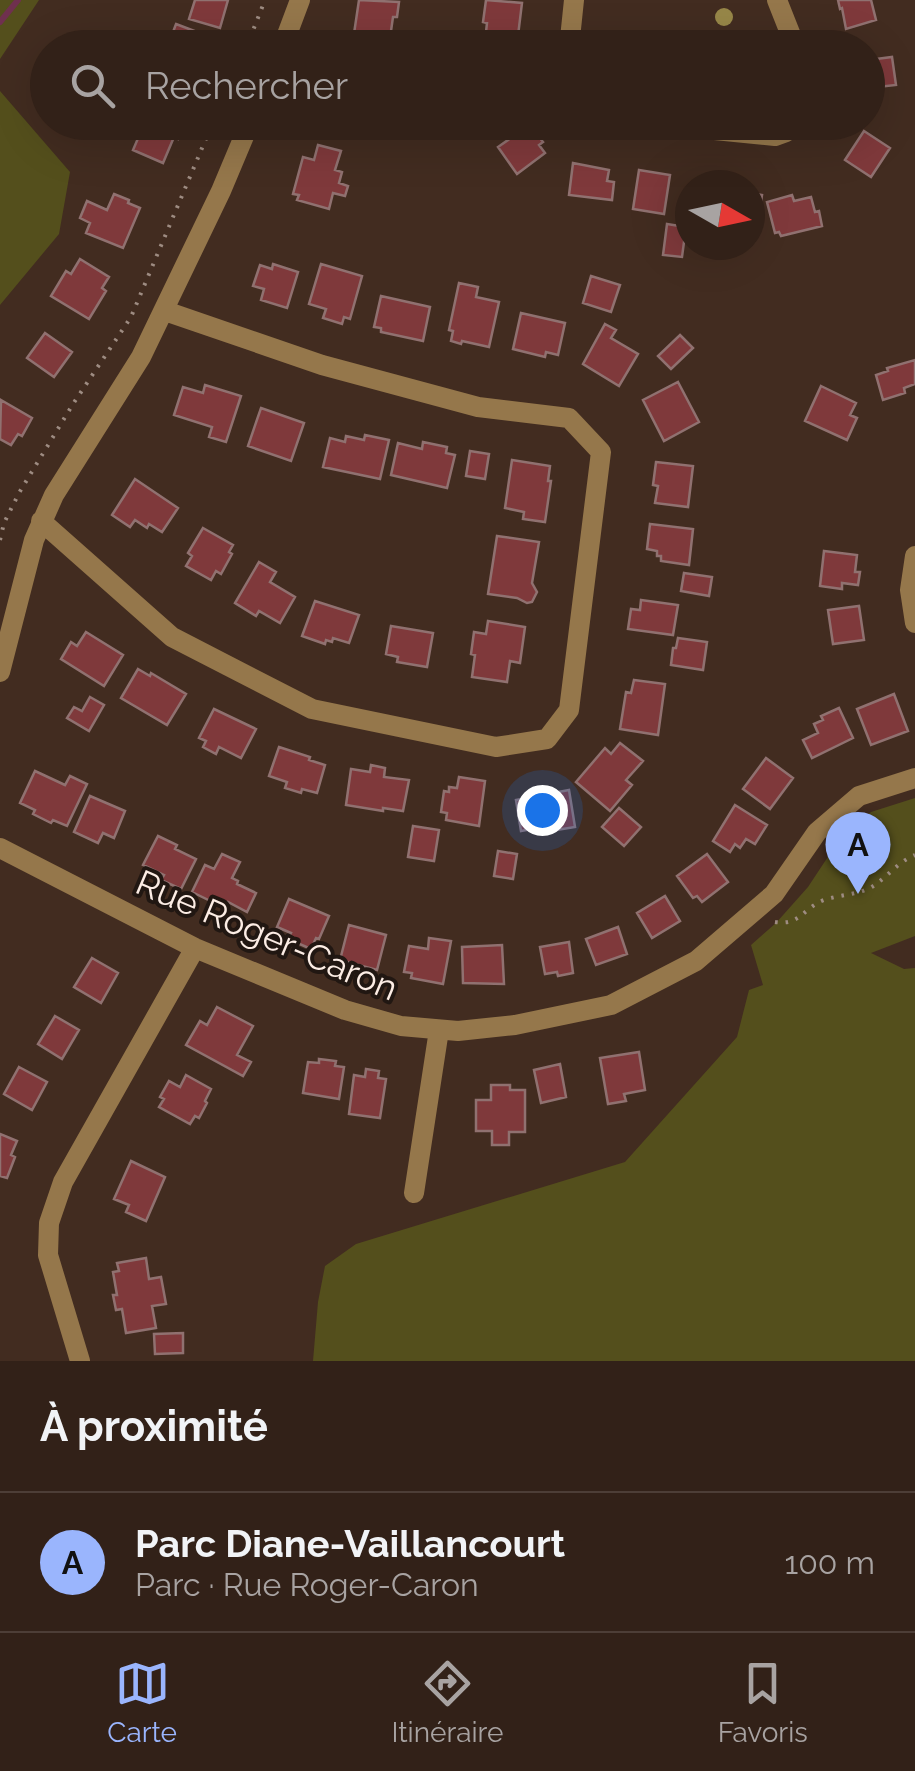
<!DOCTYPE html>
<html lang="fr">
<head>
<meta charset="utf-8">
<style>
  body { margin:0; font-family:Raleway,sans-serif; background:#3d2e25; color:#f1f3f6 }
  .compass { position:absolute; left:675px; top:170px; width:90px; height:90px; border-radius:50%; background:#322118; box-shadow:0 10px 40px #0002; rotate:99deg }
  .you { position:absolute; left:542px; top:810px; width:35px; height:35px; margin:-25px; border:8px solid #fff; border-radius:50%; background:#1a73e8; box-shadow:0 0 0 15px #1a73e833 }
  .badge { display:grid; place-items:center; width:65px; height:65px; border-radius:50%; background:#9ab5fd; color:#111; font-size:32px; font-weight:700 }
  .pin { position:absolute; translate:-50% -82px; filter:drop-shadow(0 2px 5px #0008) }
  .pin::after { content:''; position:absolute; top:52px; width:35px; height:30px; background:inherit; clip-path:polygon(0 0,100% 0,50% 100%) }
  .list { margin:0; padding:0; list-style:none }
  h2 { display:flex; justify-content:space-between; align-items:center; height:130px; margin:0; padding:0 40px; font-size:42px }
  h2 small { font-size:32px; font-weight:400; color:#a8a3a2 }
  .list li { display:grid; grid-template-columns:65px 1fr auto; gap:30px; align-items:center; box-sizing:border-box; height:140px; padding:0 40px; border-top:2px solid #4d3e37 }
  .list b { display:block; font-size:38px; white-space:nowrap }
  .list p { margin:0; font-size:32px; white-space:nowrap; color:#a8a3a2 }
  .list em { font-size:32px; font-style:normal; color:#a8a3a2 }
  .icon { flex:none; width:55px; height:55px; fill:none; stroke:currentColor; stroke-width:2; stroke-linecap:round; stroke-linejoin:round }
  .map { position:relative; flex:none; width:915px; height:1361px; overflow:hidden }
  .search { position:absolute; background:#322118; box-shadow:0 10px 40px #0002; left:30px; right:30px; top:30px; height:110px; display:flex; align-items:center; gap:25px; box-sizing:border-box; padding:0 35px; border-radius:55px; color:#a8a3a2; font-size:38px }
  .sheet { height:270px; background:#322118 }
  nav { display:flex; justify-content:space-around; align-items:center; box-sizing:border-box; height:140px; border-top:2px solid #4d3e37; background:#322118; font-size:28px; color:#a8a3a2 }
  nav a { display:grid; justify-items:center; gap:5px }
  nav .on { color:#9ab5fd }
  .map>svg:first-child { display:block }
</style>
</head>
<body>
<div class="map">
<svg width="915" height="1361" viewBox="0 0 915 1361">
  <rect width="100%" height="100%" fill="#422c20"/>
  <!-- green -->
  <path fill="#544f1c" d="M0,0H39L0,59Z
    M0,91L70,172L59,234L0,305Z
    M915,798V936L871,953L904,969L915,968V1361H313L318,1302L325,1266L356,1244L625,1162L737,1037L749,990L763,985L751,945L776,923L808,887L845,831L871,812Z"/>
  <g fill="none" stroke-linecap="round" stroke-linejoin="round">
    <!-- stream -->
    <path stroke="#6f304e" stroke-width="6" d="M0,22L18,0"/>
  </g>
  <!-- building -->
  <path fill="#7f393b" stroke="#907170" stroke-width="2.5" d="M195,0H228L220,28L189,19Z
    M359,0L399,2L397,17H393L390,38L384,37L382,48L352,47Z
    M486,0L522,3L517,44L485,41L487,23L483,22Z
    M838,0H871L876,20L846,29L842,8L840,9Z
    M176,24L213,38L210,48H167Z
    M892,57L896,85L868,88V60Z
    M145,122H185L178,139L174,137L163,163L133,150Z
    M319,122H357L354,134Z
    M528,126L533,134L535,132L543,142L539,145L545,153L517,174L498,147Z
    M864,131L890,148L871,177L845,160Z
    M318,145L341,151L335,170L342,172L339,183L348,186L345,196L333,193L329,209L297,200L299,195L293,194L303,157L314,160Z
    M573,163L609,170L607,181L614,182L612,200L569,195Z
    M639,170L670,175L664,214L633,209Z
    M750,193L762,195L757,231L750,230Z
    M114,194L129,200L128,203L140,208L123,248L86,233L90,223L80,218L87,201L107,210Z
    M792,195L794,201L811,197L815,212L819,211L822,226L781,236L779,232L775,233L767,202Z
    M667,224L686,227L682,257L663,255Z
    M80,259L109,277L102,288L106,291L89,319L51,296L66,271L71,274Z
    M273,264L298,272L287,308L261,300L264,289L253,286L260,265L272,269Z
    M321,264L362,276L350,319L344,317L342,324L323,318L326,309L309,304Z
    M591,276L620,285L611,312L583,303Z
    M459,283L478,287L476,297L499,302L489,347L462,341L461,344L451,341L453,331L449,330Z
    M381,296L430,307L423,341L381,332V328L374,327Z
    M521,313L565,323L558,355L546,352L545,357L513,349Z
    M605,324L616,330L611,338L638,354L619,386L583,364Z
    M45,333L72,352L54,377L27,358Z
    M680,335L693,348L671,369L658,356Z
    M915,360V384L904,388L905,393L883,400L876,375L888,371L887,368Z
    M678,382L699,422L664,441L643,400Z
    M205,385L241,396L226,442L209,437L212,427L174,415L183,387L203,393Z
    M821,386L856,403L850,415L857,418L847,440L805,421Z
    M1,400L32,418L22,436L18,434L11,445L0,439Z
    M261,408L304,423L291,461L248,446Z
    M365,435L389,440L380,479L323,467L330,438L345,442L346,436L364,440Z
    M423,442L447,447L446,453L455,455L447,488L391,475L398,443L422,449Z
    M470,451L489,454L485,479L466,476Z
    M512,460L550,466L548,481H551L545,522L523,519L524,512L505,508Z
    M656,462L693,466L688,507L655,503L658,486L653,485Z
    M135,479L178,508L162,532L149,524L147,528L135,520L130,527L112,515Z
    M650,524L693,529L689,565L661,561V556H657V551L647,549Z
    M203,528L233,545L229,552L232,554L221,574L216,571L211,580L186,566L192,556L188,553Z
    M497,536L539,542L532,583L537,592L532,602L527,603L517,598L488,594Z
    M824,551L857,555L855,572H860L858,585L842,583V589L820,586Z
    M259,562L276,572L270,582L295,597L280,623L259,611L256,616L235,603Z
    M684,573L712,577L709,596L681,591Z
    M641,600L678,605L673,635L628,629L631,609L640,610Z
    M315,601L359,615L349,643L333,638L332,642L326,640L325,644L302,636Z
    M859,606L864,640L833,644L828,610Z
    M488,621L525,627L520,663L510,661L507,682L472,677L475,655L471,654L474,632L486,634Z
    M391,626L433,633L427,667L397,662L398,657L386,654Z
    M86,632L123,655L104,686L61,659L71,642L77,646Z
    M678,638L707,642L703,670L671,665L673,648H676Z
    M138,669L150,676L151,673L186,694L167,725L121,698Z
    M634,680L665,684L658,735L620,729L626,692L631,693Z
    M894,694L908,731L871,745L857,709Z
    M90,697L104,705L89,731L67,718L74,707L82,711Z
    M839,708L853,738L812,758L803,740L818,733L814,724L823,720L821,716Z
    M214,709L256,729L241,758L219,747L216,754L203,747L206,741L199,738Z
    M620,743L643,761L626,780L632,785L610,811L576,782L605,748L611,754Z
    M279,747L310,757L309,760L325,765L317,793L302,789L301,793L285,788L287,782L269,776Z
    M766,758L793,778L770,809L743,789Z
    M371,765L385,768L384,777L409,780L403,811L383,808V811L346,805L351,769L370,772Z
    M35,771L65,785L70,776L87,784L67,826L53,820L51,823L33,814L35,810L20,803Z
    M459,777L485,781L479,826L446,820L447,813L441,812L444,791L449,792V787L457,788Z
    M569,790L575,827L538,833L537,828L521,831L516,800Z
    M90,796L125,811L114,838L103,833L98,843L74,832Z
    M735,805L767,825L755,844L746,839L740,848L735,844L730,852L713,841Z
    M619,808L641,827L624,846L602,827Z
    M413,826L439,830L434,861L408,857Z
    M158,836L177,845L175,849L196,859L181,889L161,880L164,875L143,865Z
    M498,851L517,854L513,879L494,876Z
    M222,854L240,862L232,878L238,881L237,884L256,893L247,912L228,902L225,908L192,892L205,865L214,869Z
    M707,854L728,882L702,902L697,896L693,898L677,876Z
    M665,896L680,921L652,938L637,913Z
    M289,899L329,916L319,939L316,938L311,949L288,939L291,933L277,927Z
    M349,925L386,935L377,970L340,960Z
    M618,927L627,954L596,965L586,939Z
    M429,938L451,941L443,984L411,978L412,973L404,972L409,946L428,949Z
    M569,942L573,973L558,976L557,972L545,974L540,947Z
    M502,945L504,984L463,983L462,947Z
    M92,958L118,973L101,1003L74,987Z
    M217,1007L253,1026L237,1055L251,1062L243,1076L186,1045L200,1021L207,1025Z
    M55,1016L79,1030L62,1059L38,1044Z
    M639,1052L645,1090L624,1094L626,1101L608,1104L600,1058Z
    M319,1059L336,1061L335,1066L344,1067L339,1099L303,1093L308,1062L319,1063Z
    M560,1064L566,1097L541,1103L534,1070Z
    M19,1067L47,1082L32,1110L4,1094Z
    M366,1069L379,1071L378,1078L386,1079L380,1118L349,1114L354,1075L365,1077Z
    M186,1075L211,1089L205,1101L207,1103L199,1118L195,1116L190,1124L159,1107L164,1099L160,1097L169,1081L180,1087Z
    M491,1085H510V1090H525V1132H509V1145H492V1131H476V1100H491Z
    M0,1134L17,1141L11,1155L15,1157L7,1178L0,1176Z
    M131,1161L165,1177L146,1221L126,1212L129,1205L114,1199Z
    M146,1258L149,1279L161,1277L166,1304L152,1306L156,1328L126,1333L122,1309L116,1310L113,1295H117L113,1272L119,1271L117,1263Z
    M183,1333V1353L155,1354L154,1334Z"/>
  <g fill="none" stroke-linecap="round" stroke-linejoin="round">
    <!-- path -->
    <path stroke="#9e8c82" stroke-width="4" stroke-dasharray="2.5 8" stroke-linecap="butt" d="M246,48L265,0
      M0,540L4,523L19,493L73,404L131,317L213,122
      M775,922C800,926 803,908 824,900C839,895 855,895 870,888C886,879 897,862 915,855"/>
    <!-- minor -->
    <path stroke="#95774b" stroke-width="20" d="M777,0L796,48
      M282,48L300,0
      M569,48L574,0
      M634,122L775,136L786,132L795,122
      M41,521L172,637L312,709L496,747L547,739L569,710L601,452L569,418L478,407L322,365L165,311
      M915,556L910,590L915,623
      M0,672L34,540L54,495L141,357L221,191L250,122
      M0,848L195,948L345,1010L401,1026L458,1031L515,1025L611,1005L696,961L774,894L817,832L859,796L915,778
      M414,1193L439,1030
      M80,1361L48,1255L49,1223L63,1182L195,948"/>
  </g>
  <!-- trees -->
  <circle fill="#978748" cx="724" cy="17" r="9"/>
  <g text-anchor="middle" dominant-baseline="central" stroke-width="8" stroke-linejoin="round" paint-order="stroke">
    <!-- street labels -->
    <g font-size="35" fill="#fcede5" stroke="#211712">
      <text transform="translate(267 935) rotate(23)">Rue Roger-Caron</text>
    </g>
  </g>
</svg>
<svg class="compass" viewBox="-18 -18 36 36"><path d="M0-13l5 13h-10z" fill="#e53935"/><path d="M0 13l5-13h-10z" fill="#a8a3a2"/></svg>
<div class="you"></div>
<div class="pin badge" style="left:858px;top:894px">A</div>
<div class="search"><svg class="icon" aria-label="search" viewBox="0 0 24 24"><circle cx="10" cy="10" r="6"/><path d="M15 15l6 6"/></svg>Rechercher</div>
</div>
<section class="sheet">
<h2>À proximité<small></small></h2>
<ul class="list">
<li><span class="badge">A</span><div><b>Parc Diane-Vaillancourt</b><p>Parc · Rue Roger-Caron</p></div><em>100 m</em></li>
</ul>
</section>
<nav>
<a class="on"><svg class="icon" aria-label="map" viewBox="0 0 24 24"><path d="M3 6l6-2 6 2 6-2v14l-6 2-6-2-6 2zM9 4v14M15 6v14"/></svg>Carte</a>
<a><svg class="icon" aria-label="directions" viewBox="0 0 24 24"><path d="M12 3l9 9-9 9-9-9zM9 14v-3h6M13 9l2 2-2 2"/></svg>Itinéraire</a>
<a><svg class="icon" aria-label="saved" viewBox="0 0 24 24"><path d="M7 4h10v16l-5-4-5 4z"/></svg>Favoris</a>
</nav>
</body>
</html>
